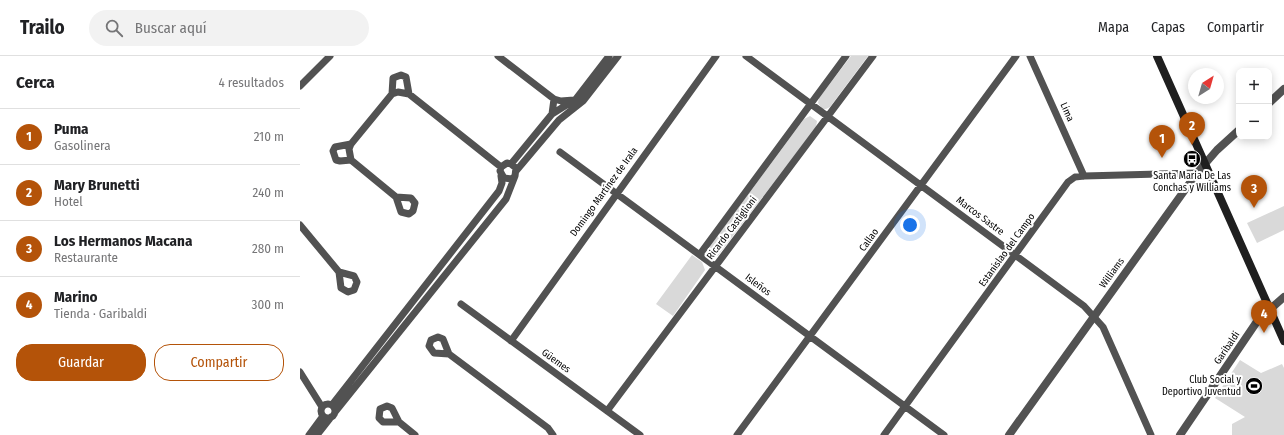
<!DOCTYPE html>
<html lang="es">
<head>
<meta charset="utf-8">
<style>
  body { margin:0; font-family:"Fira Sans Condensed",sans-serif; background:#f2f2f2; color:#202124 }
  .controls { position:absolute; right:12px; top:12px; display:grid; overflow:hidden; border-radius:8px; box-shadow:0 2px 10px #0003 }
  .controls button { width:36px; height:36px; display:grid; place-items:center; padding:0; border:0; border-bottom:1px solid #e0e0e0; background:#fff; color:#202124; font:20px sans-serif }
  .compass { position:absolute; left:888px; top:12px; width:36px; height:36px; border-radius:50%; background:#fff; box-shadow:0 2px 10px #0003; rotate:37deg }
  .you { position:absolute; left:610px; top:169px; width:14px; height:14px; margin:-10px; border:3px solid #fff; border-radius:50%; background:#1a73e8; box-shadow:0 0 0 6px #1a73e833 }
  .badge { display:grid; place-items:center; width:26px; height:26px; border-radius:50%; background:#b45309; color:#fff; font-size:13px; font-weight:700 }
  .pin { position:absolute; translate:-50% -33px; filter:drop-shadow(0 1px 2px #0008) }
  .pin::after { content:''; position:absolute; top:21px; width:14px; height:12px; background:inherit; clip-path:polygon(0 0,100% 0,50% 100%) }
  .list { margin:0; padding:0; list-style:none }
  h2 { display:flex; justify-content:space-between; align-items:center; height:52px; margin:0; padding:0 16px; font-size:17px }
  h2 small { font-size:13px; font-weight:400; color:#757577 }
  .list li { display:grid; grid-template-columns:26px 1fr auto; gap:12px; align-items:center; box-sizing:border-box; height:56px; padding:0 16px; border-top:1px solid #e0e0e0 }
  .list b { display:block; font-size:15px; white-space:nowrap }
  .list p { margin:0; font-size:13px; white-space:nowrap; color:#757577 }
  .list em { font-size:13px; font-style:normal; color:#757577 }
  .actions { display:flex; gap:8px; padding:12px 16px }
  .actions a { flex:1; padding:9px 0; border:1px solid #b45309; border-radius:16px; text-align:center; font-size:14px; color:#b45309 }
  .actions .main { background:#b45309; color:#fff }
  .icon { flex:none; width:22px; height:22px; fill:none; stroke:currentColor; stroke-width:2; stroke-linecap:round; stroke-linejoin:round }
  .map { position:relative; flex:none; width:984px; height:379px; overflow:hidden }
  header { display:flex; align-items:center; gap:24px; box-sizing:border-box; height:56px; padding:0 20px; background:#fff; border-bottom:1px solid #e0e0e0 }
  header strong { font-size:19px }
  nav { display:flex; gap:22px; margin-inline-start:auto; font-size:14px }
  .search { width:280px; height:36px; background:#f2f2f2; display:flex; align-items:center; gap:10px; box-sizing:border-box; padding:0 14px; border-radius:22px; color:#757577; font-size:15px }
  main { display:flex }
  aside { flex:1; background:#fff }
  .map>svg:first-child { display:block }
</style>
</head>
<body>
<header>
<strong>Trailo</strong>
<div class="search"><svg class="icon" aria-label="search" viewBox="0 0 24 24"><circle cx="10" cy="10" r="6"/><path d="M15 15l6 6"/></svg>Buscar aquí</div>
<nav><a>Mapa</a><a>Capas</a><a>Compartir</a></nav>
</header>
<main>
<aside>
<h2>Cerca<small>4 resultados</small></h2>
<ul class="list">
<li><span class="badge">1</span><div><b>Puma</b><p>Gasolinera</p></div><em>210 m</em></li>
<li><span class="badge">2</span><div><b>Mary Brunetti</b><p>Hotel</p></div><em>240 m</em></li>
<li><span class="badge">3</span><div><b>Los Hermanos Macana</b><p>Restaurante</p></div><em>280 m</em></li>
<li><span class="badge">4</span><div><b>Marino</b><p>Tienda · Garibaldi</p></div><em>300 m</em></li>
</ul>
<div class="actions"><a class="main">Guardar</a><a>Compartir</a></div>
</aside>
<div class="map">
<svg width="984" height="379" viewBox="0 0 984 379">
  <rect width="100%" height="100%" fill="#fff"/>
  <!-- green -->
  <path fill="#d9d9d9" d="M551,0H568L530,51L526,53H522L518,47L519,42Z
    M510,60L517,65L516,71L420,197L418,200L411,198L410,190L504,63Z
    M984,150V174L957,187L947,167Z
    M392,199L402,206L405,214L373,260L356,248Z
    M940,304L961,317L982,308L984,312V379H932V368L945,361L915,342Z"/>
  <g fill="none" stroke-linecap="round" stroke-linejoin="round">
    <!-- minor -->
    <path stroke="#525252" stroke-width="7" d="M198,0L254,43
      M446,0L784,250L803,271L851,379
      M730,0L784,120
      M0,30L30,0
      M92,38L93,22L101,19L106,21L109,38
      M252,58L254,43L261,45L274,44
      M51,88L35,91L33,95L36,104L40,105L51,104
      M260,96L644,379
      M211,108L216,112L215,120L212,123L204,122L200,115L201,111L207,107L211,108L252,58L276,43L309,0
      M216,115L259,64L283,45L318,0
      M96,141L111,142L115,147L113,155L109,158L101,156L96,141L51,104L49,93L51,88L92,38L98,36L109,38L201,111
      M0,169L39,216L41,232L48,236L54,234L57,226L54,220L39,216
      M400,198L546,0
      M161,248L340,379
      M211,285L416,0
      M149,298L143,283L138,281L131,284L129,290L134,297L149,298L248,372L253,379
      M0,316L22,351
      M21 355a7 7 0 1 1 14 0a7 7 0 1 1-14 0Z
      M32,349L199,135L202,127L201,120
      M307,355L573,0
      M35,356L206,143L215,120
      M99,366H83L79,362L80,353L87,350L92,352L99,366L115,379
      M9,379L23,360
      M17,379L31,361
      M437,379L716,0
      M584,379L768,126L775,121L784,120L897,117"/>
    <!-- tertiary -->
    <path stroke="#525252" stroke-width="8" d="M969,47L984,33
      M709,379L897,117L917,94L939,74
      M880,379L958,264L984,241"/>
    <!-- secondary -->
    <path stroke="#1f1f1f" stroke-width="8" d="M857,0L984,285"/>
  </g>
  <!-- icons -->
  <defs>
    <symbol id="bus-disc" viewBox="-11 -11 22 22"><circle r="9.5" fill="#000" stroke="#fff"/><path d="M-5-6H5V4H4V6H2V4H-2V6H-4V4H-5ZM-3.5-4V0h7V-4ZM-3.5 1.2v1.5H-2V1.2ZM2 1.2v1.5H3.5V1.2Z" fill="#fff"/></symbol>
    <symbol id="stadium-disc" viewBox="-11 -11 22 22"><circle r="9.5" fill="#000" stroke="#fff"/><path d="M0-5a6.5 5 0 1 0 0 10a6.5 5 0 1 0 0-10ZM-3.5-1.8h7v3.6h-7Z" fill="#fff"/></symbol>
  </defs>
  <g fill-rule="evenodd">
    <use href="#bus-disc" x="882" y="93" width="20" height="20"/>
    <use href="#stadium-disc" x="944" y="320" width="20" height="20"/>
  </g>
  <g text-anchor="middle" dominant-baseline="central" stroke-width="4" stroke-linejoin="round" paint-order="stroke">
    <!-- street labels -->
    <g font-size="10" fill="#000" stroke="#fff">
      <text transform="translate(767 56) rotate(66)">Lima</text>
      <text transform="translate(304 136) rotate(-54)">Domingo Martínez de Irala</text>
      <text transform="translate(680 160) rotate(37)">Marcos Sastre</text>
      <text transform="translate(432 172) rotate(-53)">Ricardo Castiglioni</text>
      <text transform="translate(569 184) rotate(-54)">Callao</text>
      <text transform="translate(707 194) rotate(-54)">Estanislao del Campo</text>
      <text transform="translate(812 217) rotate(-54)">Williams</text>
      <text transform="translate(458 229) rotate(37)">Isleños</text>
      <text transform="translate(927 292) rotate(-56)">Garibaldi</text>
      <text transform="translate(256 305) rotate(36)">Güemes</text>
    </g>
    <!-- poi labels -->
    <g font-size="10" fill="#000" stroke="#fff">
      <text x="892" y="120">Santa Maria De Las<tspan x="892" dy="12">Conchas y Williams</tspan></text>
      <text x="941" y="324" text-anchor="end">Club Social y<tspan x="941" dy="12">Deportivo Juventud</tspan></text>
    </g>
  </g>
</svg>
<div class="controls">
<button>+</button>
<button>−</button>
</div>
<svg class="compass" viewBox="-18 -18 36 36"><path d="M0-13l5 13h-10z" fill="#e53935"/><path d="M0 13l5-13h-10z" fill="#757577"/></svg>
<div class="you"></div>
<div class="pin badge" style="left:862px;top:102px">1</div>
<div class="pin badge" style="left:892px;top:89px">2</div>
<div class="pin badge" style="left:954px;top:152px">3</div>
<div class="pin badge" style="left:964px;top:277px">4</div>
</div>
</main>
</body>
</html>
